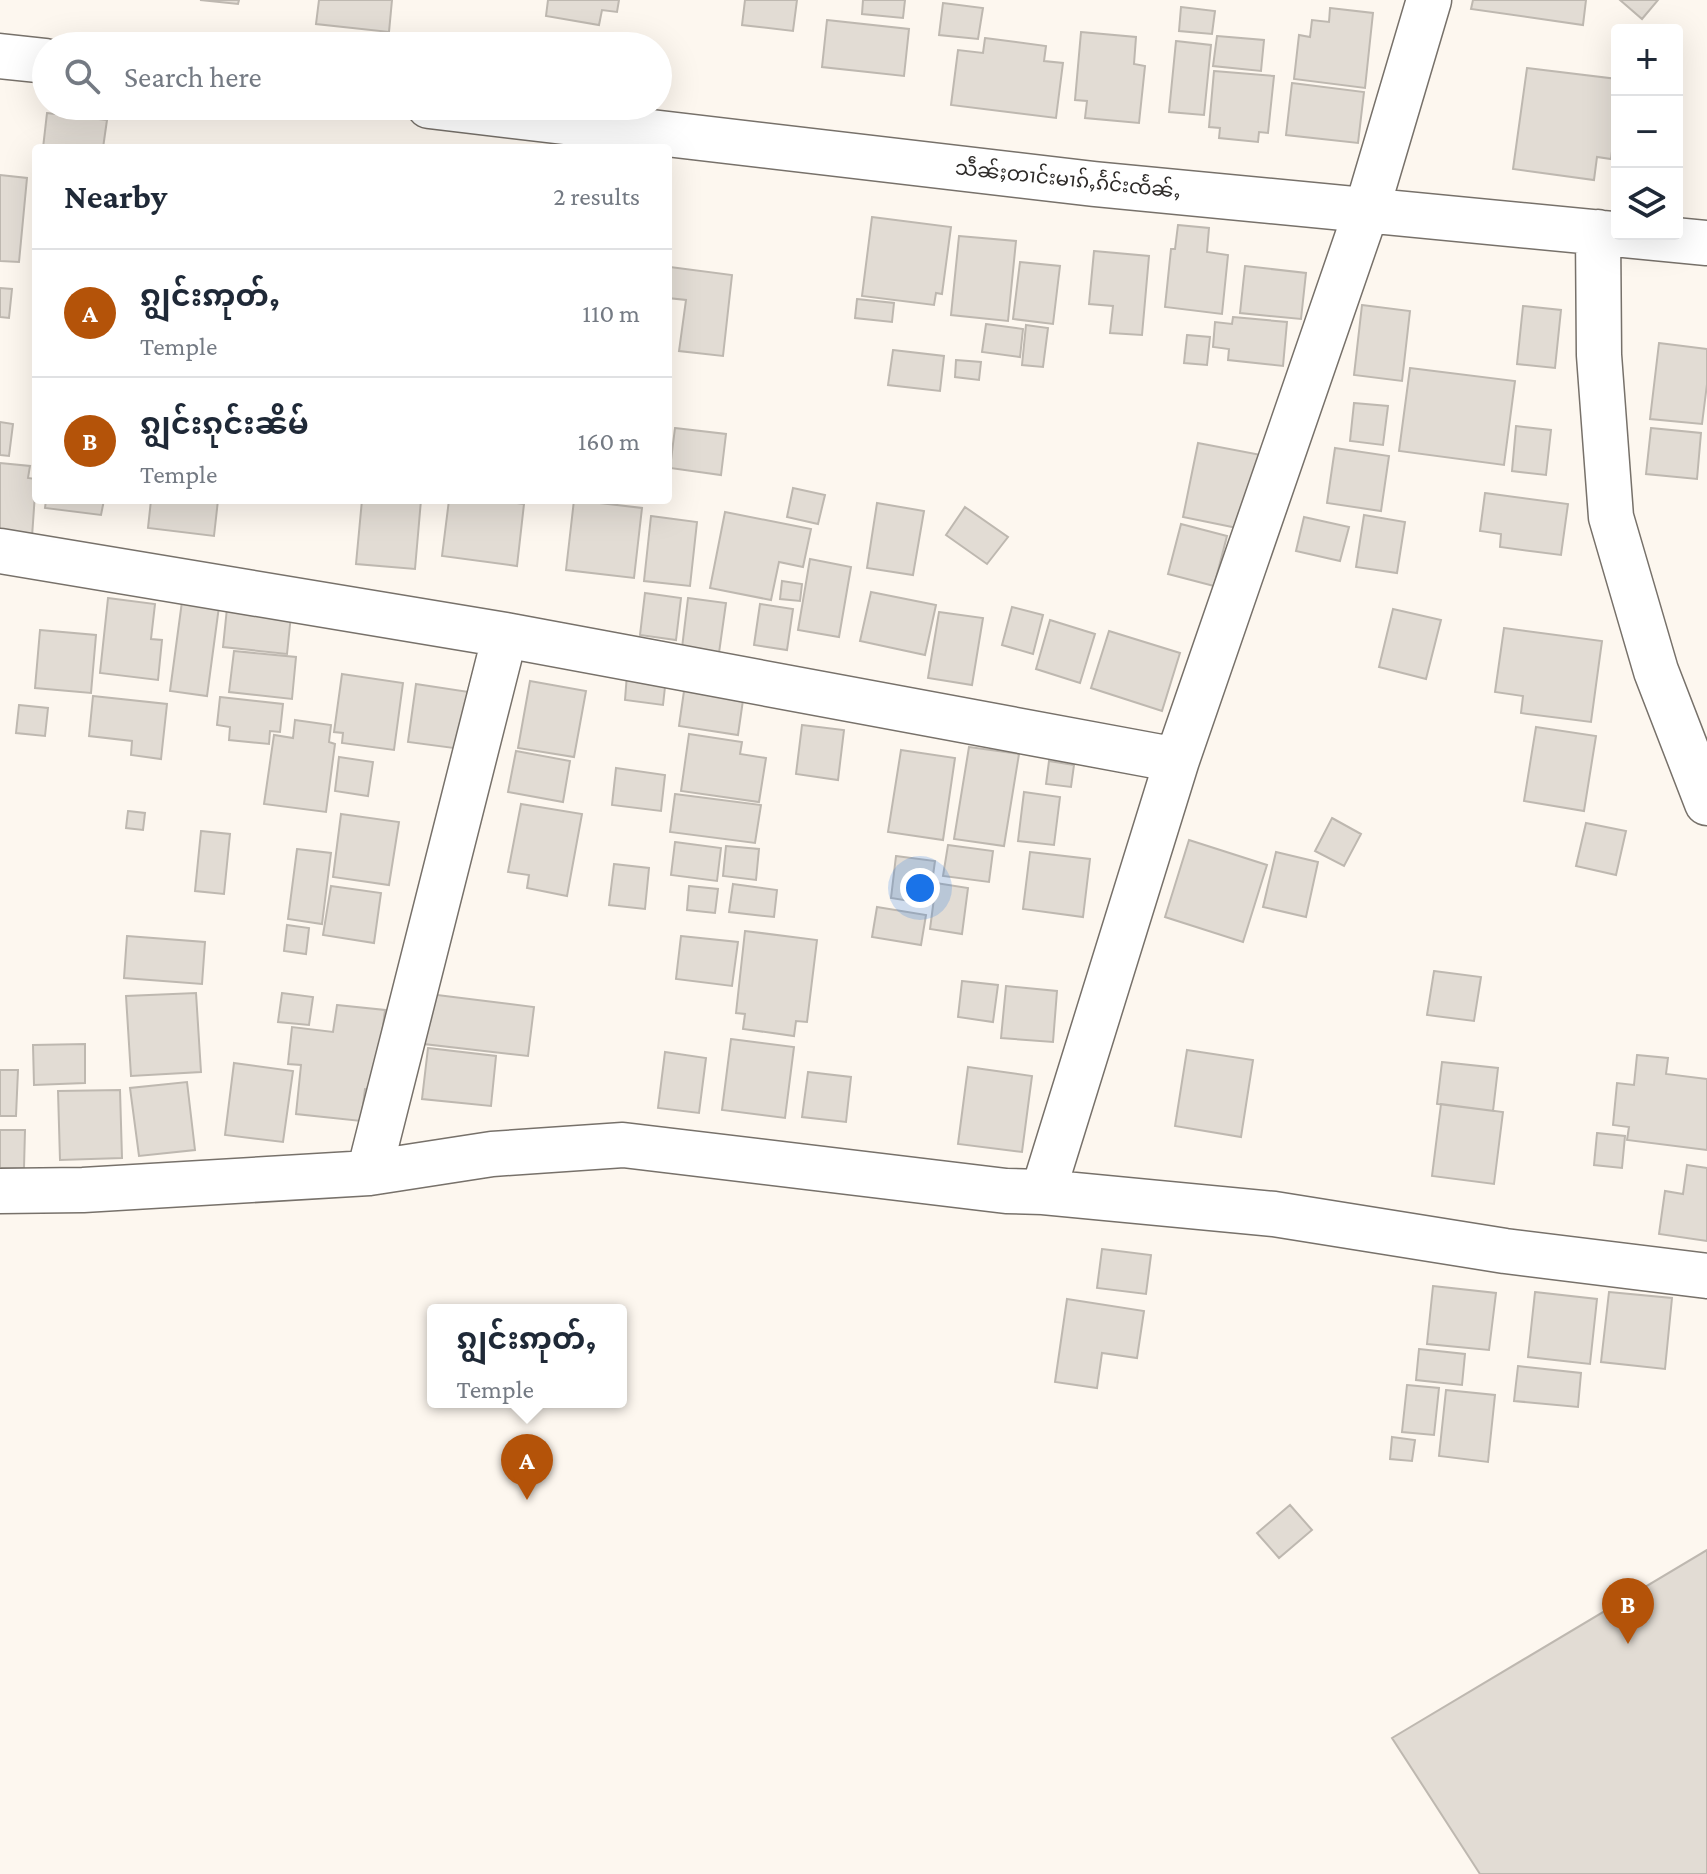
<!DOCTYPE html>
<html lang="en">
<head>
<meta charset="utf-8">
<style>
  body { margin:0; font-family:"Crimson Pro","Noto Sans Myanmar",serif; background:#f2f2f3; color:#1f2937 }
  .controls { position:absolute; right:24px; top:24px; display:grid; overflow:hidden; border-radius:8px; box-shadow:0 8px 32px #0002 }
  .controls button { width:72px; height:72px; display:grid; place-items:center; padding:0; border:0; border-bottom:2px solid #e0e1e3; background:#fff; color:#1f2937; font:40px sans-serif }
  .you { position:absolute; left:920px; top:888px; width:28px; height:28px; margin:-20px; border:6px solid #fff; border-radius:50%; background:#1a73e8; box-shadow:0 0 0 12px #1a73e833 }
  .badge { display:grid; place-items:center; width:52px; height:52px; border-radius:50%; background:#b45309; color:#fff; font-size:26px; font-weight:700 }
  .pin { position:absolute; translate:-50% -66px; filter:drop-shadow(0 2px 4px #0008) }
  .pin::after { content:''; position:absolute; top:42px; width:28px; height:24px; background:inherit; clip-path:polygon(0 0,100% 0,50% 100%) }
  .popup { position:absolute; left:427px; top:1304px; width:200px; height:104px; box-sizing:border-box; display:grid; place-content:center; border-radius:8px; background:#fff; filter:drop-shadow(0 2px 6px #0005); font-size:26px; white-space:nowrap; color:#747a83 }
  .popup b { font-size:30px; color:#1f2937 }
  .popup::after { content:''; position:absolute; left:50%; top:100%; margin-left:-16px; border:16px solid transparent; border-top-color:#fff }
  .list { margin:0; padding:0; list-style:none }
  h2 { display:flex; justify-content:space-between; align-items:center; height:104px; margin:0; padding:0 32px; font-size:34px }
  h2 small { font-size:26px; font-weight:400; color:#747a83 }
  .list li { display:grid; grid-template-columns:52px 1fr auto; gap:24px; align-items:center; box-sizing:border-box; height:128px; padding:0 32px; border-top:2px solid #e0e1e3 }
  .list b { display:block; font-size:30px; white-space:nowrap }
  .list p { margin:0; font-size:26px; white-space:nowrap; color:#747a83 }
  .list em { font-size:26px; font-style:normal; color:#747a83 }
  .icon { flex:none; width:44px; height:44px; fill:none; stroke:currentColor; stroke-width:2; stroke-linecap:round; stroke-linejoin:round }
  .map { position:relative; flex:none; width:1707px; height:1874px; overflow:hidden }
  .search { position:absolute; background:#fff; box-shadow:0 8px 32px #0002; left:32px; top:32px; width:640px; height:88px; display:flex; align-items:center; gap:20px; box-sizing:border-box; padding:0 28px; border-radius:44px; color:#747a83; font-size:30px }
  .panel { position:absolute; background:#fff; box-shadow:0 8px 32px #0002; left:32px; top:144px; width:640px; height:360px; border-radius:8px }
  .map>svg:first-child { display:block }
</style>
</head>
<body>
<div class="map">
<svg width="1707" height="1874" viewBox="0 0 1707 1874">
  <rect width="100%" height="100%" fill="#fdf7ef"/>
  <!-- building -->
  <path fill="#e2dcd4" stroke="#beb8b0" stroke-width="2" d="M200,0H239L238,4Z
    M319,0H392L389,32L316,24Z
    M548,0H619L617,12L602,10L599,25L546,16Z
    M745,0H797L793,31L742,25Z
    M863,0H905L903,18L862,14Z
    M1473,0H1586L1583,25L1471,9Z
    M1620,0H1658L1642,19Z
    M943,3L983,8L978,39L939,35Z
    M1181,7L1215,11L1212,34L1179,31Z
    M1330,8L1373,13L1365,88L1294,79L1299,35L1310,37L1312,20L1329,22Z
    M827,20L909,29L904,76L822,67Z
    M1081,32L1136,37L1134,64L1145,66L1139,123L1085,118L1087,101L1075,100Z
    M1217,36L1264,40L1261,71L1213,66Z
    M985,38L1046,46L1044,61L1063,63L1056,118L951,105L958,50L983,53Z
    M1176,41L1211,45L1204,115L1169,112Z
    M1527,68L1617,79V111L1611,159L1597,157L1594,180L1513,169Z
    M1214,71L1274,76L1268,133L1259,132L1258,142L1219,138L1220,128L1209,127Z
    M1292,83L1364,92L1358,143L1286,135Z
    M47,113L107,120L103,148H43Z
    M0,175L27,178L19,262L0,261Z
    M872,217L951,227L942,294L936,293L934,305L862,296Z
    M1178,225L1209,228L1207,252L1228,255L1222,314L1165,307L1171,249H1175Z
    M959,236L1016,241L1008,321L951,315Z
    M1094,251L1149,256L1142,335L1110,333L1113,306L1089,304Z
    M1020,262L1060,266L1053,324L1013,319Z
    M1245,266L1306,273L1301,319L1240,313Z
    M670,267L732,275L723,356L679,351L686,300L668,298Z
    M0,288L12,289L9,318L0,317Z
    M857,299L894,303L892,322L855,318Z
    M1362,305L1410,311L1402,381L1354,375Z
    M1523,306L1561,310L1555,368L1517,364Z
    M1233,317L1287,322L1283,366L1228,360L1229,349L1213,347L1215,322L1232,324Z
    M986,324L1023,329L1020,357L982,352Z
    M1026,325L1048,328L1043,367L1022,365Z
    M1187,335L1210,337L1207,365L1184,363Z
    M1659,343L1707,349V384L1702,424L1650,419Z
    M893,350L944,356L940,391L888,385Z
    M956,360L981,362L979,380L955,377Z
    M1410,368L1515,381L1504,465L1399,451Z
    M1354,403L1388,406L1383,445L1350,441Z
    M0,422L13,424L9,456L0,455Z
    M1516,426L1551,430L1546,475L1512,471Z
    M675,428L726,434L721,475L670,468Z
    M1651,428L1701,433L1697,479L1646,474Z
    M1198,443L1261,455L1247,530L1183,517Z
    M1335,448L1389,456L1381,511L1327,503Z
    M0,463L30,466L28,478L36,479L32,537L0,533Z
    M793,488L825,495L818,524L787,517Z
    M1485,493L1568,504L1561,555L1500,547L1501,534L1480,531Z
    M46,500H104L101,515L45,508Z
    M151,500H218L214,536L148,528Z
    M362,500H421L415,569L356,564Z
    M449,500H496L524,504L517,566L442,556Z
    M574,500L642,508L634,578L566,570Z
    M877,503L924,511L913,575L867,568Z
    M965,507L1008,537L987,564L946,535Z
    M725,512L811,529L803,567L779,562L771,600L710,588Z
    M1364,515L1405,522L1397,573L1356,567Z
    M651,516L697,522L690,586L644,581Z
    M1304,517L1349,527L1340,561L1296,551Z
    M1181,524L1227,536L1214,586L1168,574Z
    M810,559L851,567L839,637L798,630Z
    M782,581L802,584L800,601L780,599Z
    M871,592L936,605L925,655L860,641Z
    M645,593L681,598L676,640L640,635Z
    M183,594L220,599L207,696L170,691Z
    M108,598L155,604L151,639L162,640L158,680L100,673Z
    M688,598L726,603L719,653L682,648Z
    M760,604L793,609L787,650L754,645Z
    M1012,607L1043,615L1033,654L1002,645Z
    M227,608L291,615L287,654L223,647Z
    M1393,609L1441,620L1426,679L1379,667Z
    M939,612L983,618L972,685L928,678Z
    M1050,620L1095,634L1080,683L1036,669Z
    M1504,628L1602,641L1591,722L1521,713L1523,696L1495,692Z
    M40,630L96,635L91,693L35,688Z
    M1109,631L1180,653L1162,711L1091,688Z
    M234,651L296,657L292,699L229,692Z
    M342,674L403,683L394,750L342,743L343,733L334,732Z
    M627,674L666,678L663,705L625,700Z
    M530,681L586,691L574,757L518,748Z
    M416,684L469,692L461,749L408,742Z
    M685,684L744,693L738,735L679,726Z
    M93,696L167,704L161,759L131,755L132,741L89,736Z
    M220,697L283,704L280,732L270,731L269,744L229,740L230,727L217,725Z
    M19,705L48,708L45,736L16,733Z
    M295,720L331,725L329,742L335,744L326,812L264,804L274,735L293,738Z
    M802,725L844,730L838,780L796,774Z
    M1536,727L1596,736L1584,811L1524,801Z
    M689,734L742,742L740,754L766,758L759,802L681,791Z
    M969,747L1019,754L1004,846L954,839Z
    M901,750L955,758L943,840L888,832Z
    M516,751L570,761L563,802L508,792Z
    M339,757L373,762L368,796L335,791Z
    M1049,761L1074,765L1071,787L1046,784Z
    M616,768L665,775L661,811L612,805Z
    M1024,792L1060,797L1054,845L1018,841Z
    M675,794L761,805L755,843L670,832Z
    M521,804L582,814L567,896L527,888L529,875L508,872Z
    M128,811L145,813L143,830L126,828Z
    M341,814L399,822L389,885L333,877Z
    M1332,818L1361,834L1344,866L1315,851Z
    M1586,823L1626,831L1616,875L1576,866Z
    M201,831L230,834L224,894L195,891Z
    M1189,840L1267,865L1243,942L1165,917Z
    M675,842L721,848L717,881L671,875Z
    M948,845L993,851L989,882L943,876Z
    M726,846L759,849L756,880L723,876Z
    M297,849L331,853L322,924L288,919Z
    M1030,852L1090,859L1083,917L1023,909Z
    M1276,852L1318,862L1306,917L1263,907Z
    M896,856L935,861L929,904L891,898Z
    M614,864L649,868L645,909L609,905Z
    M936,883L968,888L962,934L930,929Z
    M733,884L777,890L774,917L729,912Z
    M331,886L381,893L374,943L323,935Z
    M689,886L718,889L715,913L687,910Z
    M877,907L926,915L921,945L872,937Z
    M287,925L309,928L306,954L284,951Z
    M745,931L817,940L807,1022L796,1021L794,1036L743,1029L745,1014L736,1013Z
    M127,936L205,942L202,984L124,978Z
    M681,936L738,942L732,986L676,979Z
    M1434,971L1481,977L1474,1021L1427,1015Z
    M962,981L998,985L993,1022L958,1017Z
    M1006,986L1057,991L1053,1042L1001,1038Z
    M196,993L201,1072L131,1076L126,996Z
    M282,993L313,997L309,1025L278,1022Z
    M429,994L534,1007L528,1056L424,1044Z
    M337,1005L385,1010L375,1090L365,1089L361,1121L296,1114L301,1065L288,1064L292,1027L333,1032Z
    M731,1039L794,1047L785,1118L722,1110Z
    M85,1044V1083L34,1085L33,1045Z
    M428,1048L496,1056L491,1106L422,1099Z
    M1187,1050L1253,1060L1241,1137L1175,1126Z
    M665,1052L706,1058L699,1113L658,1108Z
    M1637,1055L1668,1058L1666,1074L1707,1079V1150L1627,1140L1629,1127L1613,1125L1617,1083L1634,1085Z
    M1442,1062L1498,1068L1493,1111L1437,1104Z
    M234,1063L293,1071L283,1142L225,1135Z
    M968,1067L1032,1076L1022,1152L958,1144Z
    M0,1070H18L16,1116H0Z
    M808,1072L851,1077L846,1122L802,1117Z
    M187,1082L195,1150L139,1156L130,1088Z
    M120,1090L122,1158L60,1160L58,1091Z
    M1441,1104L1503,1112L1494,1184L1432,1176Z
    M0,1130H25L24,1168H0Z
    M1597,1133L1625,1136L1622,1168L1594,1165Z
    M1687,1165L1707,1168V1241L1659,1234L1665,1191L1683,1194Z
    M1102,1249L1151,1255L1146,1294L1097,1288Z
    M1433,1286L1496,1293L1489,1350L1427,1344Z
    M1535,1292L1597,1299L1590,1364L1528,1357Z
    M1609,1292L1672,1298L1665,1369L1601,1362Z
    M1067,1299L1144,1311L1137,1358L1102,1353L1097,1388L1055,1382Z
    M1419,1349L1465,1354L1462,1385L1416,1380Z
    M1518,1366L1581,1373L1578,1407L1514,1401Z
    M1407,1385L1439,1388L1434,1435L1402,1432Z
    M1446,1390L1495,1395L1488,1462L1439,1456Z
    M1392,1437L1415,1440L1412,1461L1390,1459Z
    M1290,1505L1312,1530L1279,1558L1257,1533Z
    M1707,1550V1874H1480L1392,1738Z"/>
  <g fill="none" stroke-linecap="round" stroke-linejoin="round">
    <defs>
      <path id="minor" d="M0,56L46,61
        M429,106L1094,184L1707,243
        M1598,232L1599,355L1611,517L1656,671L1707,803
        M0,551L505,635L1177,760
        M369,1173L505,635
        M0,1191L83,1190L369,1173L492,1154L623,1145L1006,1191L1043,1192L1274,1214L1505,1251L1707,1276
        M1043,1192L1177,760L1367,209L1429,0"/>
    </defs>
    <!-- minor casing -->
    <use href="#minor" stroke="#77716a" stroke-width="47"/>
    <!-- minor -->
    <use href="#minor" stroke="#fff" stroke-width="44"/>
  </g>
  <g text-anchor="middle" dominant-baseline="central" stroke-width="6" stroke-linejoin="round" paint-order="stroke">
    <!-- street labels -->
    <g font-size="20" fill="#2e2b29" stroke="#fff">
      <text transform="translate(1068 179) rotate(6)">သဵၼ်ႈတၢင်းမၢၵ်ႇၵႅင်းၸႅၼ်ႇ</text>
    </g>
  </g>
</svg>
<div class="controls">
<button>+</button>
<button>−</button>
<button><svg class="icon" aria-label="layers" viewBox="0 0 24 24"><path d="M12 4l9 5-9 5-9-5zM3 14l9 5 9-5"/></svg></button>
</div>
<div class="you"></div>
<div class="pin badge" style="left:527px;top:1500px">A</div>
<div class="popup"><b>ၵျွင်းဢုတ်ႇ</b>Temple</div>
<div class="pin badge" style="left:1628px;top:1644px">B</div>
<div class="search"><svg class="icon" aria-label="search" viewBox="0 0 24 24"><circle cx="10" cy="10" r="6"/><path d="M15 15l6 6"/></svg>Search here</div>
<section class="panel">
<h2>Nearby<small>2 results</small></h2>
<ul class="list">
<li><span class="badge">A</span><div><b>ၵျွင်းဢုတ်ႇ</b><p>Temple</p></div><em>110 m</em></li>
<li><span class="badge">B</span><div><b>ၵျွင်းၵုင်းၼိမ်</b><p>Temple</p></div><em>160 m</em></li>
</ul>
</section>
</div>
</body>
</html>
